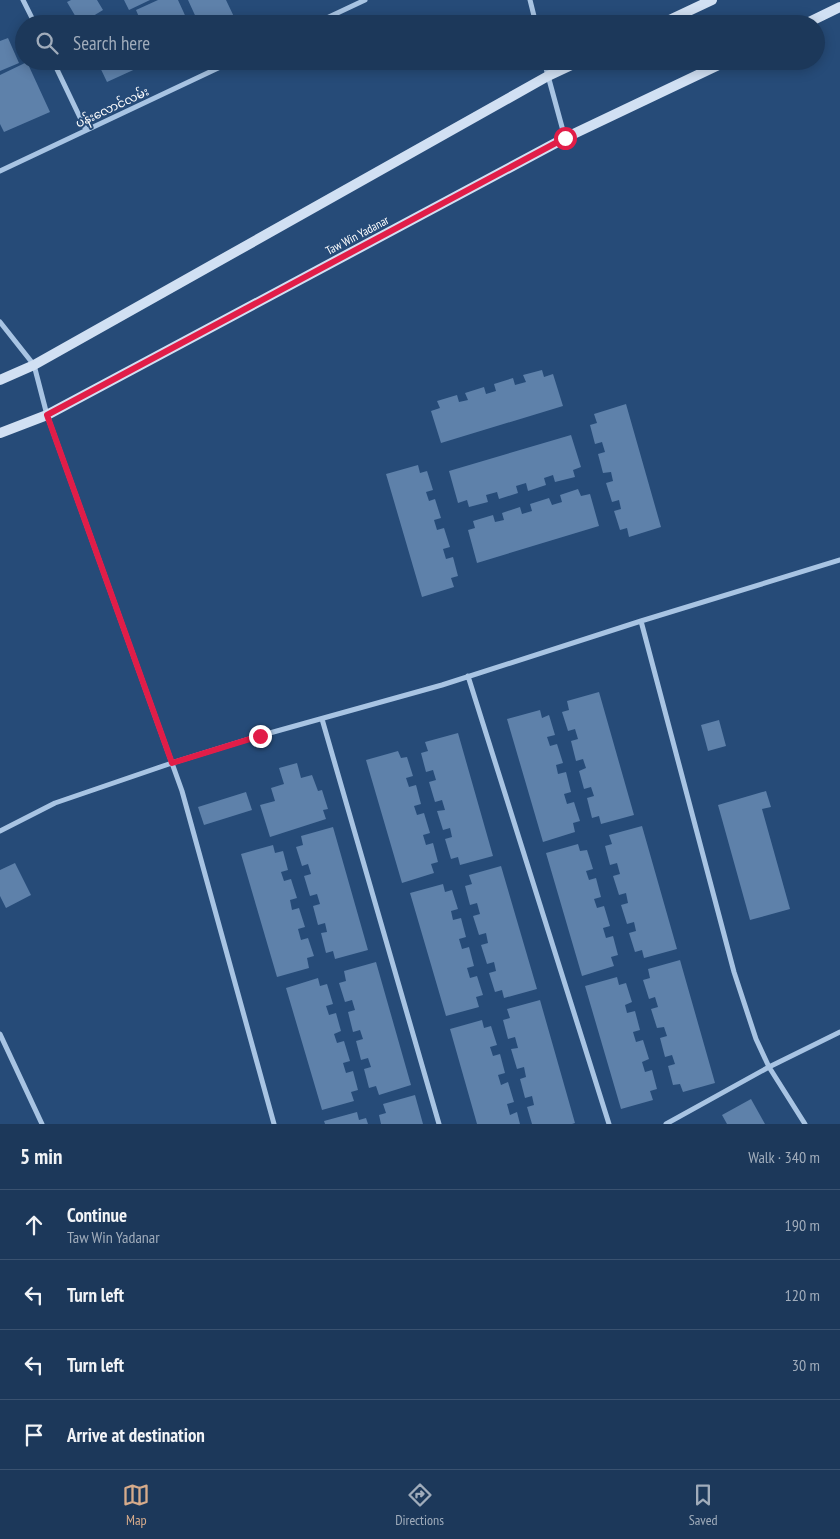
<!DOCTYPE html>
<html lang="en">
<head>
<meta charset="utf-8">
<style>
  body { margin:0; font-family:"PT Sans Narrow","Noto Sans Myanmar",sans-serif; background:#294363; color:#f1f3f6 }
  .stop { position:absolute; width:15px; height:15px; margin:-11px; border:4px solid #e11d48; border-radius:50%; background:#fff }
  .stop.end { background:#e11d48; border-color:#fff; box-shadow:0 1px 5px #0008 }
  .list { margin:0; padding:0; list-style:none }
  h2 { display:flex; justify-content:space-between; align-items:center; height:65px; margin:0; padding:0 20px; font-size:21px }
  h2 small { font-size:16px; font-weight:400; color:#a0acbb }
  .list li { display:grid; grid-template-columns:32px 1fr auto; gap:15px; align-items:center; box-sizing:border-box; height:70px; padding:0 20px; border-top:1px solid #3a5270 }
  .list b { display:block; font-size:19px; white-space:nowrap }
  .list p { margin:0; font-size:16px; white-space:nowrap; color:#a0acbb }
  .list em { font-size:16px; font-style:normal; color:#a0acbb }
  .icon { flex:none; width:28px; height:28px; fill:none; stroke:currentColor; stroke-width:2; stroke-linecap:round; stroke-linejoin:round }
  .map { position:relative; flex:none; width:840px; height:1124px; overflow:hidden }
  .search { position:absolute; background:#1c385a; box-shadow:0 2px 12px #0003; left:15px; right:15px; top:15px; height:55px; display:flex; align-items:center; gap:12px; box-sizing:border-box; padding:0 18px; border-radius:28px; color:#a0acbb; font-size:19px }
  .sheet { height:345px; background:#1c385a }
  nav { display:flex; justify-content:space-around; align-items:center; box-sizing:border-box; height:70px; border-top:1px solid #3a5270; background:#1c385a; font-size:14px; color:#a0acbb }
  nav a { display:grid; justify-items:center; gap:2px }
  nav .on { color:#d6ab8b }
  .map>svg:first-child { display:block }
</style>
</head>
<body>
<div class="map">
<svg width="840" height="1124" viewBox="0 0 840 1124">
  <rect width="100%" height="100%" fill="#264b78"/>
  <!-- building -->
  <path fill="#5e81aa" d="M71,0H97L103,10L80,24L67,2Z
    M124,0H150L129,10Z
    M158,0H178L189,24H142L136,10Z
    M188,0H226L236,21L230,24H199Z
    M8,38L19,63L0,71V41Z
    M97,61H153L107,82Z
    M27,62L50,112L4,132L0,124V75Z
    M542,370L544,377L553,374L563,406L441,443L431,411L440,408L437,401L457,395L459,402L468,400L465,393L484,387L486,394L496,391L494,384L513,378L515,385L526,382L523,375Z
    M626,404L661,527L629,537L627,528L620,530L614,511L621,509L619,500L612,502L606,483L613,481L611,472L603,473L598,454L605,452L602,442L595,444L590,425L597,423L594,414Z
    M571,435L581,467L573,470L575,477L555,482L553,475L544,478L546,485L528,491L526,483L516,486L518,493L499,499L497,492L486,495L488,502L469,507L467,500L458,503L449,471Z
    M418,465L420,473L427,471L433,490L426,492L429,501L435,499L441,518L434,520L437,530L444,528L450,547L443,549L446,559L453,557L458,576L451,578L454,587L422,597L386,474Z
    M578,489L581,496L590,494L599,526L477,563L468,530L475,528L473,521L493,515L495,522L504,520L502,513L520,507L522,514L532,511L530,504L549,498L552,505L562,502L560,495Z
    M599,692L634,815L601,824L599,816L592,818L587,798L594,796L591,787L584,789L579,771L586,768L583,759L576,761L571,741L578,739L575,729L568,731L562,712L569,710L567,701Z
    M540,710L542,718L549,715L555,735L547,737L550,746L557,744L563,763L556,765L558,774L566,772L571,792L564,794L567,804L574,802L580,821L573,823L575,832L543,842L507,719Z
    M719,720L726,746L708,751L701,725Z
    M458,733L493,856L460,865L458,857L451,859L445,839L452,837L450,828L443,830L437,811L445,810L442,800L435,802L429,782L436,780L433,770L426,772L421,753L428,751L425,742Z
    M398,751L401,758L407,757L413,776L406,778L409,787L416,785L421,804L414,806L417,815L424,813L430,833L423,835L426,845L433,843L438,862L431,864L434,873L402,883L366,760Z
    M297,763L301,778L312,775L318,791L322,790L328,809L323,810L326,819L270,837L260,805L275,801L271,788L284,784L279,768Z
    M766,791L771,807L762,809L790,909L750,920L718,805Z
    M246,792L252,810L204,825L198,807Z
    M642,826L677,949L644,958L642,950L635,952L629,933L636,931L634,922L627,924L621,905L628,903L626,893L619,895L613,876L620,874L617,863L610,865L605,846L612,844L609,835Z
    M333,827L368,950L335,959L333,951L326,953L321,933L327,932L325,923L318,925L313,906L320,904L317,894L310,896L304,876L311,874L308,864L302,866L296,847L303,845L301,836Z
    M578,844L580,851L587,850L593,869L586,871L589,880L596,878L601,897L594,899L597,908L604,906L610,926L603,928L606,938L613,936L618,955L611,957L614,966L582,976L546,853Z
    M273,845L275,853L283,851L288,870L281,872L284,881L291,879L297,898L290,900L292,910L299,908L305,927L298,929L301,940L308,938L314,956L307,958L309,968L277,977L241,854Z
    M15,863L31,895L6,908L0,896V870Z
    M501,866L537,989L504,998L502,990L495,992L489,973L496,971L494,962L487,964L481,945L488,943L486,933L479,935L473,916L480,914L477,903L470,905L465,886L472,884L469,875Z
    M443,884L445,892L452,890L458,909L451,911L453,920L461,918L466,937L459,939L462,949L469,947L474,966L467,968L470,978L477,976L483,995L476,997L479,1007L446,1016L410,893Z
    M680,960L715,1083L683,1092L680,1084L673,1085L668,1066L675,1064L672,1055L665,1057L660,1038L667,1036L664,1027L657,1028L651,1009L658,1007L655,997L649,999L643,980L650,978L648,969Z
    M376,962L411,1085L379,1095L376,1086L369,1088L364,1069L371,1067L368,1058L361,1060L356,1041L363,1039L360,1030L353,1032L348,1012L355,1010L352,1000L345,1002L339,983L346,981L344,971Z
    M617,977L619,985L626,983L632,1002L625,1005L627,1013L635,1011L640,1030L633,1032L636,1042L643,1040L649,1059L642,1062L645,1072L652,1070L657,1089L650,1091L653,1100L621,1109L585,986Z
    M318,978L320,986L327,984L333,1004L326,1006L329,1015L336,1013L341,1031L334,1034L337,1043L344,1041L350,1061L343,1063L346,1073L353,1071L358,1090L351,1092L354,1101L322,1110L286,988Z
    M540,1000L575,1123L572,1124H532L527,1107L534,1105L532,1096L525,1098L520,1079L526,1077L524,1067L517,1069L511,1049L518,1048L515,1037L508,1039L503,1020L510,1018L507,1009Z
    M482,1020L484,1028L491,1026L497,1045L490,1047L493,1056L500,1054L505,1073L498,1075L501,1085L508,1082L514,1102L507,1104L510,1115L517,1112L520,1124H477L450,1029Z
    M415,1095L423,1124H381L379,1115L386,1113L383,1104Z
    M751,1099L765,1124H727L722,1115Z
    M357,1112L359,1120L366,1118L368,1124H325L324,1121Z"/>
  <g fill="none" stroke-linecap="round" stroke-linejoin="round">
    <!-- minor -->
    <path stroke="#a8c4e3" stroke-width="5" d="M23,0L35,24
      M530,0L536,24
      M314,24L365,0
      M53,61L86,130
      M544,61L565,138
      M0,171L233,61
      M0,322L34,365L47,415L182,791L274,1124
      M468,676L609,1124
      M322,719L439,1124
      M0,831L55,803L172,763L259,736L442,685L641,621
      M0,1034L42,1124
      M666,1124L769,1067L840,1032
      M805,1124L769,1067L756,1039L734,972L641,621L840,560"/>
    <!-- secondary -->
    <path stroke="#d1e0f3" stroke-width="10" d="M661,24L712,0
      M805,24L840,7
      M0,380L34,365L548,76L580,61
      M0,433L47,415L565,138L727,61"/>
  </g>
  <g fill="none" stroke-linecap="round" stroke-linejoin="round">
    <!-- route -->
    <path stroke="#e11d48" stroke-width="6" d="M260,736L172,763L47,415L565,138"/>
  </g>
  <g text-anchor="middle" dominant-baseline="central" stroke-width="4" stroke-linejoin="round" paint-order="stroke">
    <!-- street labels -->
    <g font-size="12" fill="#fff" stroke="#264b78">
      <text transform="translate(112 107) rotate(-25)">ပန်းလောင်လမ်း</text>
      <text transform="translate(357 235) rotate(-28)">Taw Win Yadanar</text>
    </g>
  </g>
</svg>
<div class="stop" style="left:565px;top:138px"></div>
<div class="stop end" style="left:260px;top:736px"></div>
<div class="search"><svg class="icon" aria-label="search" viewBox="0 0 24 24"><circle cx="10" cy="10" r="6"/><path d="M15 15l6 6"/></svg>Search here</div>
</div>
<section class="sheet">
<h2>5 min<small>Walk · 340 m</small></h2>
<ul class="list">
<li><svg class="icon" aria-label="ahead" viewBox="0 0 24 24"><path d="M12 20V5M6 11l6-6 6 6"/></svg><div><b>Continue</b><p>Taw Win Yadanar</p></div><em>190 m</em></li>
<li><svg class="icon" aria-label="left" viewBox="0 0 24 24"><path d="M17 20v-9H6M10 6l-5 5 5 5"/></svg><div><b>Turn left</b></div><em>120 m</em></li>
<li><svg class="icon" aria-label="left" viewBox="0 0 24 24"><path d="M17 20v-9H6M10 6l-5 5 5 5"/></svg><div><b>Turn left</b></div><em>30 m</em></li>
<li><svg class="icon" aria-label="arrive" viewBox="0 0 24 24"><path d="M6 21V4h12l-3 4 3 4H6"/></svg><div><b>Arrive at destination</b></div></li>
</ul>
</section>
<nav>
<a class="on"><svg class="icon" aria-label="map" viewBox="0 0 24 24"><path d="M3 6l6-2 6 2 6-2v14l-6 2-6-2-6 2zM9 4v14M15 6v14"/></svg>Map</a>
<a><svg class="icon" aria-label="directions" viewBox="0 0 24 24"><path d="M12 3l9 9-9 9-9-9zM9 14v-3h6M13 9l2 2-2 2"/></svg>Directions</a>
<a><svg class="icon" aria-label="saved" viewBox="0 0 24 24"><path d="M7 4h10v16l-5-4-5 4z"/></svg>Saved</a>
</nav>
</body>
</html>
